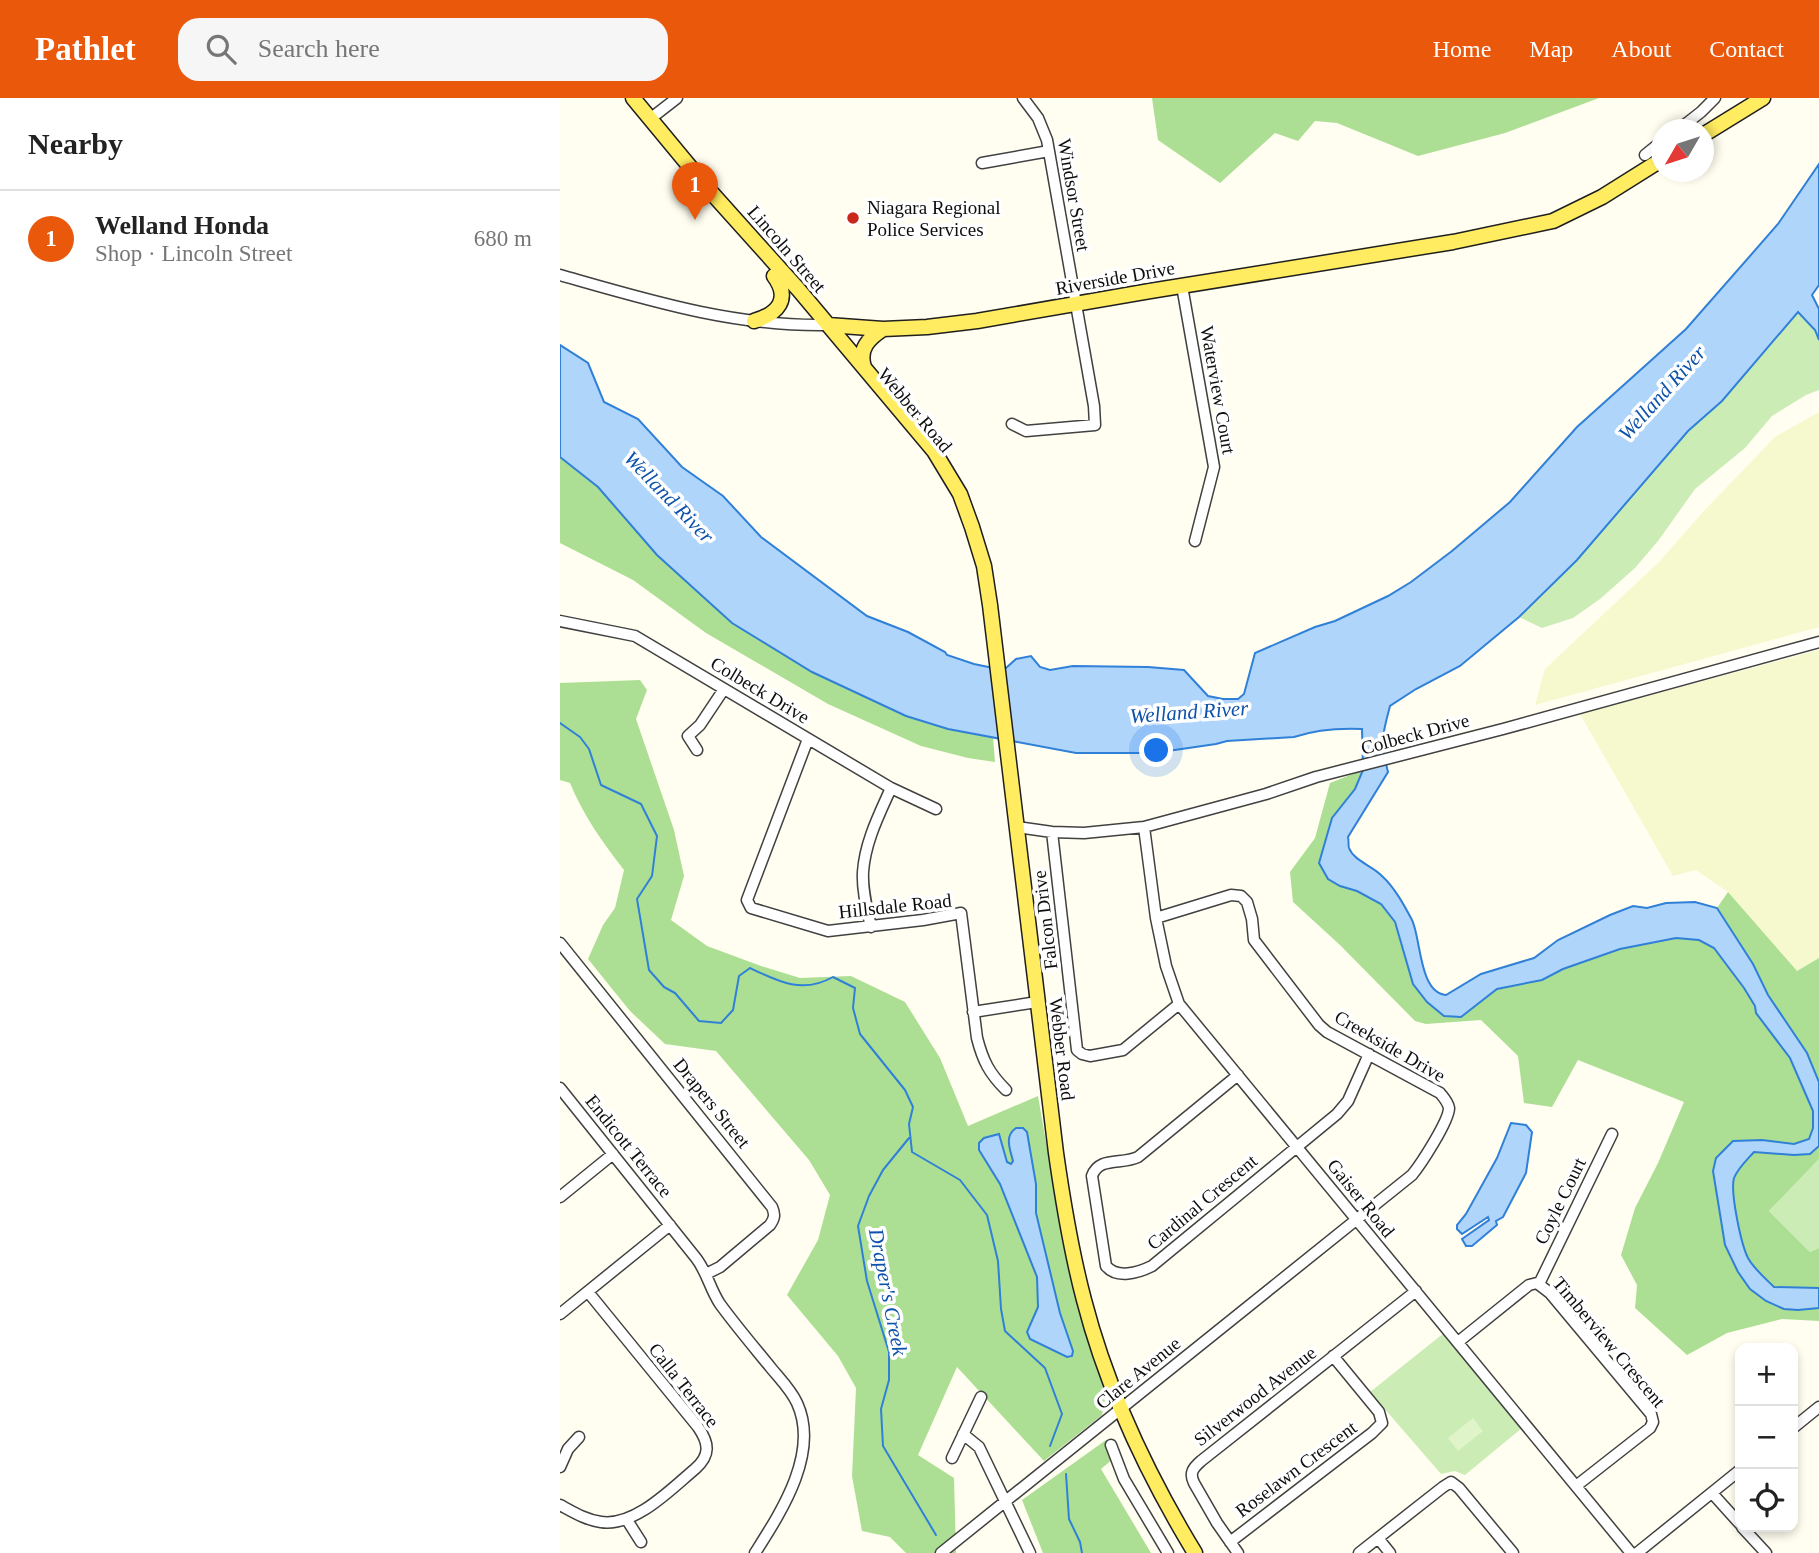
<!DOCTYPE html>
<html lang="en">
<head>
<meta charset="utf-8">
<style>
  body { margin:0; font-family:Georgia,serif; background:#f6f6f6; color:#222 }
  .controls { position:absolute; right:21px; bottom:21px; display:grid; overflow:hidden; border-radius:14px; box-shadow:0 4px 10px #0003 }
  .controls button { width:63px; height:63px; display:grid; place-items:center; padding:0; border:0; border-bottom:2px solid #e0e0e0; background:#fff; color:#222; font:35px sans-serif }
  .compass { position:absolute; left:1091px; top:21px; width:63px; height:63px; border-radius:50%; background:#fff; box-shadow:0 4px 10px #0003; rotate:231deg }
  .you { position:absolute; left:597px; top:653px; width:24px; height:24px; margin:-18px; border:5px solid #fff; border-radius:50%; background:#1a73e8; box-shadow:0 0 0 10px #1a73e833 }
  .badge { display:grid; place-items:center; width:46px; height:46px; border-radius:50%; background:#ea580c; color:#fff; font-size:23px; font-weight:700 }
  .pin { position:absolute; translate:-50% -58px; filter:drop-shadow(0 2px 4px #0008) }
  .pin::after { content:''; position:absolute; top:37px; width:24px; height:21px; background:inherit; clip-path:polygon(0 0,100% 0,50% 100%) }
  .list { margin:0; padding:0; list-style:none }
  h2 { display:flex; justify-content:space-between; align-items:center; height:91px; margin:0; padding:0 28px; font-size:30px }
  h2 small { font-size:23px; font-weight:400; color:#767676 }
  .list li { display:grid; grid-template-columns:46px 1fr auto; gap:21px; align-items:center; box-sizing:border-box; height:98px; padding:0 28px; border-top:2px solid #e0e0e0 }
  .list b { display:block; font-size:26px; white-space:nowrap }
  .list p { margin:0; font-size:23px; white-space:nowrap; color:#767676 }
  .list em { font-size:23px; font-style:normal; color:#767676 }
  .icon { flex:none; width:38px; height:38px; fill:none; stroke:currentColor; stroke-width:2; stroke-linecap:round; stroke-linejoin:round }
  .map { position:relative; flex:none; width:1259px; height:1455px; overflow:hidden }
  header { display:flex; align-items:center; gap:42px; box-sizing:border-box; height:98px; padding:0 35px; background:#ea580c; color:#fff }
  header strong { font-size:33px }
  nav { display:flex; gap:38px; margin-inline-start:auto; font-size:24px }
  .search { width:490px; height:63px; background:#f6f6f6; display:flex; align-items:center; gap:18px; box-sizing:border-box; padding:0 24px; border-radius:21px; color:#767676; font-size:26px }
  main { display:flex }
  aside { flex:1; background:#fff }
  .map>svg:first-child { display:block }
</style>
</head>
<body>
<header>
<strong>Pathlet</strong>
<div class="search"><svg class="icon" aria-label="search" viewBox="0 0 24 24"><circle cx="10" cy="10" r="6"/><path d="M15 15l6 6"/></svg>Search here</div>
<nav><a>Home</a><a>Map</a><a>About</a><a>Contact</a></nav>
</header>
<main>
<aside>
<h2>Nearby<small></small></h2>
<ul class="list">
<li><span class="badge">1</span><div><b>Welland Honda</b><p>Shop · Lincoln Street</p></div><em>680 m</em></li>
</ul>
</aside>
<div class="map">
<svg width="1259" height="1455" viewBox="0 0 1259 1455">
  <rect width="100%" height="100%" fill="#fffef0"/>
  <!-- farmland -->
  <path fill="#f6f8cd" d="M1259,314V529L975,607L985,571L1099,464L1143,414L1215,339Z
    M1259,552V860L1237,873L1168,794L1136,772L1113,778L1020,616Z"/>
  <!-- green -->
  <path fill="#cbedb5" d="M1238,213L1255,232L1259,242V292L1246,297L1212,318L1185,350L1135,391L1098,443L1075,470L1040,501L1013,520L982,530L959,519L1017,462L1128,333L1162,303Z
    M1259,1061V1150L1250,1154L1209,1113Z
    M884,1235L962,1330L905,1377L895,1373L881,1376L810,1294Z"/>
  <!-- forest -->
  <path fill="#acdf93" d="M592,0H1039L945,35L858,58L777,25L755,23L738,43L715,35L660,85L598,42Z
    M0,359L38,389L97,457L172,525L388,631L433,639L435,664L408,660L361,648L268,606L146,535L73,482L0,445Z
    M80,582L87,592L76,621L114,732L124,778L111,822L147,848L201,868L240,880L291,878L345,904L380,960L408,1028L478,998L504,1148L522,1223L546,1295L542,1317L484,1363L397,1269L358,1357L394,1380L396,1455H346L330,1439L302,1433L292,1378L296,1290L278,1258L227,1197L258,1142L270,1097L249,1062L156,953L105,946L70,913L28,861L43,827L55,810L64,772C43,745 23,717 10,685L0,682V585Z
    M803,672L795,691L772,720L760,766L768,781L780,788L797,793L821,806L834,824L853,886L901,919L937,891L982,882L1003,871L1060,851L1116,840L1139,842L1155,850L1184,890L1195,908L1196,915L1230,960L1253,1014V1030L1249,1041L1234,1046L1203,1042L1156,1060L1178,1174L1190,1192L1206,1203L1238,1212L1259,1210V1223L1222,1221L1167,1235L1127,1257L1075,1210L1077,1187L1061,1157L1075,1110L1098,1065L1124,1004L1018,962L992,1009L964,1005L958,958L921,922L866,926L855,923L780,847L733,804L730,774L755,740L770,685Z
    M1168,794L1237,873L1259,860V984L1247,955L1208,897L1193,866L1157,810Z
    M1259,1048V1061L1209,1113L1250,1154L1259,1150V1190L1214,1189C1206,1181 1194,1171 1188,1161C1181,1147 1170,1094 1174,1080C1178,1070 1187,1062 1194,1054L1234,1057L1250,1056Z
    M546,1342L554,1360L541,1371L591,1455H483L462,1402Z"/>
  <!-- pitch -->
  <path fill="#dff4c8" d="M913,1320L923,1333L898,1353L888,1340Z"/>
  <!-- water -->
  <path fill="#afd5fb" stroke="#3080d8" stroke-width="2" d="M1259,66V187L1252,197L1259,211V242L1255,232L1238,214L1162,303L1128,333L1017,462L959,519L900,568L856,591L830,608C822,638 820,643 828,674L788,739C789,743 788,746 789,750C794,763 813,768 822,778C835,790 844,807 852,822C861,840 859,895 886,897L921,876L974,860L998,842L1050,817L1073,808L1087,810L1106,805L1135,804L1157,810L1193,866L1208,897L1247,955L1259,984V1048L1250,1056L1234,1057L1194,1054C1187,1062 1178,1070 1174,1080C1170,1094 1181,1146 1188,1160C1194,1171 1206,1181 1214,1189L1259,1190V1210L1238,1212L1224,1211L1206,1203L1190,1191L1178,1174L1165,1147L1153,1073L1156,1060L1173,1043L1202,1042L1234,1046L1249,1041L1253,1030V1013L1230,960L1196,915L1195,908L1184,890L1154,850L1139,842L1116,840L1060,851L1003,871L982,882L937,891L901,919L884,918L867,904L853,886L835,824L821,806L797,793L780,788L768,781L759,765L772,720L795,691L803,672L802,631C780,630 755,632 734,639L667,643L656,646L594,655H516L388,631L346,618L252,574L172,525L97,457L38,389L0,359V247L28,265L44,304L78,321L122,369L163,398L201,439L307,518L348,534L385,554L387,557L414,566L438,571L446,570L456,561L471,558L480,569L490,572L513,568L588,569L624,572L648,598L663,601H678L684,596L695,555L755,529L775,523L828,498L851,484L892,453L950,404L1017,329L1126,231L1218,126Z
    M951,1025L966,1027L972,1034L966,1075L943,1119L936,1123L937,1127L912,1148H906L902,1141L929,1122L928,1119L902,1136L897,1131V1127L906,1116L937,1060Z
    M456,1030H463L467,1034L476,1086V1115L500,1215L513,1253L512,1258L507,1259L470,1241L467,1234L478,1209L477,1179L440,1086L419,1052V1045L424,1040L439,1036L447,1064L451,1066L453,1063C450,1051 444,1038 456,1030Z"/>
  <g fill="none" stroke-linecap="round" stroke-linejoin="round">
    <!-- stream -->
    <path stroke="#3080d8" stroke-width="2" d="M0,625L20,639L29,651L41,687L81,706L97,738L92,778L77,801L89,872L104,889L115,895L139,923L161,925L173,912L179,878L190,870C219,884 243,896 273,879L295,890L293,910L300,936L345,992L353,1009L349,1026L352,1054L400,1082L427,1117L438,1163L441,1211L445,1233L485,1270L502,1316L490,1348
      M349,1040L323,1072L309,1098L298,1128L307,1183L329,1254V1282L321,1311L323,1348L376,1437
      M506,1376L509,1421L520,1444L522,1455"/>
    <defs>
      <path id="minor" d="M90,21L117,0
        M1118,32L1141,14L1155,0
        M1085,57L1101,44
        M422,65L489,53
        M0,177C88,202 175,229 268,227
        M622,188L654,369L635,443
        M452,326L466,333L535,327L534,308L487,42L478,20L463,0
        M0,523L75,538L331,690L376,711
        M248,641L190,794L187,802L191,810L268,833L363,822L401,815L417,940C423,963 429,975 446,992
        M137,652L128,638L140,627L164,591
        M457,729L492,734L524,735L584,729L706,696L756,679L943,631L1259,544
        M584,729L596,820L606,868L619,906L1071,1455
        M492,734L517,952L522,956L530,958L563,952L619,906
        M311,829C307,811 302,792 303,774C305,744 319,717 331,690
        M0,845L212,1109C215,1116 215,1120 210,1127L160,1169L146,1176
        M413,914L477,904
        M678,977L578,1059C562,1067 539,1058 532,1078L546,1168C557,1181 578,1175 592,1168L777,1016L788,1003L809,956
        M0,990L136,1160C147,1174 150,1191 160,1206C176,1228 194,1249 211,1270C220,1281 231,1292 237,1305C260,1355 221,1414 195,1455
        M0,1099L53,1056
        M979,1186L1052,1036
        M0,1216L110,1127
        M898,1244L969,1187L977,1185L990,1195L1091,1316L1093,1324L1090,1330L1016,1388
        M1233,1330L1259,1309
        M403,1336L419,1349L470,1455
        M551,1347L564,1381L608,1455
        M392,1360L421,1299
        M0,1369L8,1351L19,1339
        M1152,1395L1180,1426
        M0,1407C13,1414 26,1422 41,1424C75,1429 111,1391 135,1371C151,1357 149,1345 138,1329L28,1194
        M67,1422L81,1444
        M1182,1429L1206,1455
        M818,1440L830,1455
        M670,1444L812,1335L822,1325L819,1314L773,1258
        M381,1455L852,1077C861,1066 889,1023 889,1010C888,1004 884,1000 880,995L767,934L759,927L694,842L692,821L687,804L681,798L671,797L596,820
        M678,1455L657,1425L634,1385C629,1375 633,1370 641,1363L856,1193
        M799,1455L883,1389L891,1384L899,1390L953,1455
        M1077,1455L1180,1372"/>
      <path id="major" d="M73,0L150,93L238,191L374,353L400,396L412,429L424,468L430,507L496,1055C503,1104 511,1153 524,1202C547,1291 587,1376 635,1455
        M1143,37L1203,0
        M194,223C218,216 231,201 214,178
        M268,227L323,231L367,229L417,223L590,193L893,144L993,123L1042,99L1101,62
        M304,269C298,251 309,240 323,231"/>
    </defs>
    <!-- minor casing -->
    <use href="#minor" stroke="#414141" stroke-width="13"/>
    <!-- major casing -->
    <use href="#major" stroke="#1f1f1f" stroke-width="17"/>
    <!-- minor -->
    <use href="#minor" stroke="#fff" stroke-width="10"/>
    <!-- major -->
    <use href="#major" stroke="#ffec60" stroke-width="14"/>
  </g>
  <!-- markers -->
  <circle fill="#ca281a" stroke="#fff" stroke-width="2.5" cx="293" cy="120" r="7"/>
  <g text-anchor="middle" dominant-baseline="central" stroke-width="7" stroke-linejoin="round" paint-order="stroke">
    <!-- street labels -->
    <g font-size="19" fill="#0e0e0e" stroke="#fff">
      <text transform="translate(514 97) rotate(80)">Windsor Street</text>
      <text transform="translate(227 151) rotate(49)">Lincoln Street</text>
      <text transform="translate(555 180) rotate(-10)">Riverside Drive</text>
      <text transform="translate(658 292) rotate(80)">Waterview Court</text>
      <text transform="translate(355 312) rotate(50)">Webber Road</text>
      <text transform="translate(200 592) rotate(31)">Colbeck Drive</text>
      <text transform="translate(855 636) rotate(-15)">Colbeck Drive</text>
      <text transform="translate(335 808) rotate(-6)">Hillsdale Road</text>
      <text transform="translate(485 822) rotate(-97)">Falcon Drive</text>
      <text transform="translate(830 948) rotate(30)">Creekside Drive</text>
      <text transform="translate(502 951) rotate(83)">Webber Road</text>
      <text transform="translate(152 1005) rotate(51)">Drapers Street</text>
      <text transform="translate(69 1048) rotate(51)">Endicott Terrace</text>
      <text transform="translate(801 1100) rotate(51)">Gaiser Road</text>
      <text transform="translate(1000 1103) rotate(-64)">Coyle Court</text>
      <text transform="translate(642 1104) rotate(-40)">Cardinal Crescent</text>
      <text transform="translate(1049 1244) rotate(50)">Timberview Crescent</text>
      <text transform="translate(578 1275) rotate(-39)">Clare Avenue</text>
      <text transform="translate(124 1287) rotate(52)">Calla Terrace</text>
      <text transform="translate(695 1298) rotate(-38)">Silverwood Avenue</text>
      <text transform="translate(736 1371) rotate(-37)">Roselawn Crescent</text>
    </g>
    <!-- poi labels -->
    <g font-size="19" fill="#0e0e0e" stroke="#fff" text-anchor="start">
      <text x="307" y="109">Niagara Regional<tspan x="307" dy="22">Police Services</tspan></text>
    </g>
    <!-- water labels -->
    <g font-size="21" font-style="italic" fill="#0d52ab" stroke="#fff">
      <text transform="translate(1102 295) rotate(-48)">Welland River</text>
      <text transform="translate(109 399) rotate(46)">Welland River</text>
      <text transform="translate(629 614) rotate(-4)">Welland River</text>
      <text transform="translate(328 1194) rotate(79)">Draper's Creek</text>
    </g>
  </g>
</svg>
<div class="controls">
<button>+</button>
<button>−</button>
<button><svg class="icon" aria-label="locate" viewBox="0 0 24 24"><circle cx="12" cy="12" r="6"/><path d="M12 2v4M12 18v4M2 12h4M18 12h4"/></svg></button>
</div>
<svg class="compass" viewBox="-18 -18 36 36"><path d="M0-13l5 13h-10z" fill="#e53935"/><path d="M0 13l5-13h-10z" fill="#767676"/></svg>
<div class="you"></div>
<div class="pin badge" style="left:135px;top:122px">1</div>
</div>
</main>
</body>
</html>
